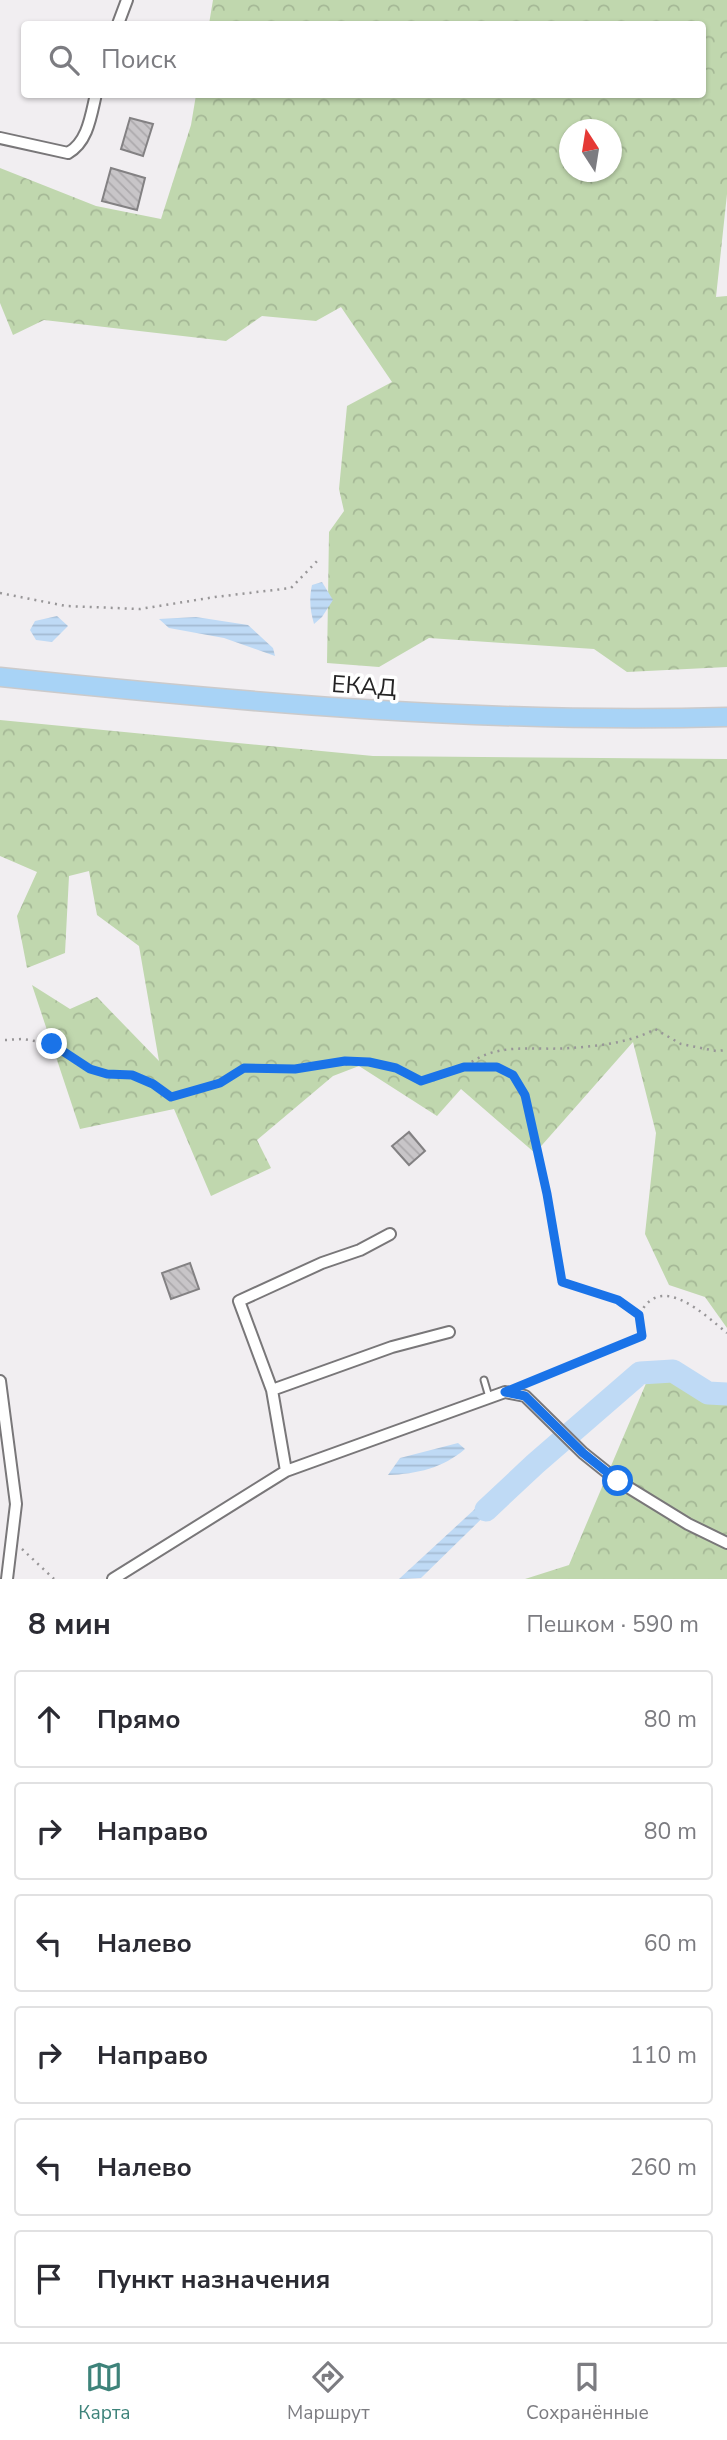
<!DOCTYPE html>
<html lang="ru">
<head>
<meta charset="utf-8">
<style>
  body { margin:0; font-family:"Nunito Sans",sans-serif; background:#f7f7f7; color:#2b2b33 }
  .compass { position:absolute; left:559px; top:119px; width:63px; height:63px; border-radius:50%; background:#fff; box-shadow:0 2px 5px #0004; rotate:348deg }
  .stop { position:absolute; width:21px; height:21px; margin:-16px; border:5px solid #1a73e8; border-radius:50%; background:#fff }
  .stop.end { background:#1a73e8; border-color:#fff; box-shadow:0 2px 7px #0008 }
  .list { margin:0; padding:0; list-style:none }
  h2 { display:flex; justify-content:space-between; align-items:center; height:91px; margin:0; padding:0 28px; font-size:30px }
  h2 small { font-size:23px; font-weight:400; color:#7c7c81 }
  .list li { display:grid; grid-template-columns:46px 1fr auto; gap:21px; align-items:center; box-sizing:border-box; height:98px; margin:0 14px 14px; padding:0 14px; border:2px solid #e1e1e2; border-radius:7px }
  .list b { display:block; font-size:26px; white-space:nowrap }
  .list em { font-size:23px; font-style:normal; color:#7c7c81 }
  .icon { flex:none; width:38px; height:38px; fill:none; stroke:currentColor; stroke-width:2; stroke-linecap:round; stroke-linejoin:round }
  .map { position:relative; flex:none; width:727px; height:1579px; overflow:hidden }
  .search { position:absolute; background:#fff; box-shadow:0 2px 5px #0004; left:21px; right:21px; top:21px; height:77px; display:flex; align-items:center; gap:18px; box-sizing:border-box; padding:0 24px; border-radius:7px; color:#7c7c81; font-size:26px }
  .sheet { height:763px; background:#fff }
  nav { display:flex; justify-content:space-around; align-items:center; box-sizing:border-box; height:98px; border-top:2px solid #e1e1e2; background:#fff; font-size:19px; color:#7c7c81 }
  nav a { display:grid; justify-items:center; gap:4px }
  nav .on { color:#3e837a }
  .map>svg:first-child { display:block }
</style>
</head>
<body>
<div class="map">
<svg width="727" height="1579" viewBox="0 0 727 1579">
  <defs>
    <pattern id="forest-crowns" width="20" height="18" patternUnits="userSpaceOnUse" patternTransform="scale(1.75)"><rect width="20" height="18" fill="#c0d7ae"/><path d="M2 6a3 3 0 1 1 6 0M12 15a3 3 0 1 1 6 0" fill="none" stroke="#a5b896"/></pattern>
    <pattern id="water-rules" width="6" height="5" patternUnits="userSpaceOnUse" patternTransform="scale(1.75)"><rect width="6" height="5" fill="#bfdaf5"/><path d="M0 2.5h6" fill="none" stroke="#a4bbd2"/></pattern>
    <pattern id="building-back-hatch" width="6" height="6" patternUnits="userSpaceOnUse" patternTransform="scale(1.75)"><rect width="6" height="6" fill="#c8c5c8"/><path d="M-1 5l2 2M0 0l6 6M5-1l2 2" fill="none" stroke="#aca9ac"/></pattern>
  </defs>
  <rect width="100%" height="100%" fill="#f1eef1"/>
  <!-- forest -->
  <path fill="url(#forest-crowns)" fill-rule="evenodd" d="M213,0H727V194L716,297L727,296V667L627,672L594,649L429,638L379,667L327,663L329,532L344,511L339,489L347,406L392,382L341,307L316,321L262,316L226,341L44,320L13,335L0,303V168L96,206L161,219L191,125L196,95L702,94V24H209ZM570,130H612V172H570Z
    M0,720L373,756L727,759V1328L705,1297L669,1285L645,1234L656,1133L633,1042L535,1153L461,1089L437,1116L359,1066L333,1076L257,1140L271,1168L211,1196L174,1109L80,1129L32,985L70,1009L97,997L159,1061L139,946L97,915L89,871L69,876L65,953L27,968L17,916L37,872L0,856Z
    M650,1374L727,1402V1579H525L569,1565Z"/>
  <!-- water -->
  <path fill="url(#water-rules)" d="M322,582L333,600L322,617L314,624C310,610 309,599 312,585Z
    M57,616L68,626L52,642L36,640L30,630L35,621Z
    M196,617L248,625L273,648L275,656L224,638L169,628L159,619Z
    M458,1443L465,1449C443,1468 417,1474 388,1475L400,1458Z
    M502,1484L510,1491L421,1578L399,1579Z"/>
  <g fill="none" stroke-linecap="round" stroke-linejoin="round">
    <!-- river -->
    <path stroke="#bfdaf5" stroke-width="23" d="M486,1510L535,1464L640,1373L673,1371L708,1393L727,1394"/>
  </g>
  <!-- building -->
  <path fill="url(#building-back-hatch)" stroke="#838183" stroke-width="2" d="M130,118L153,124L143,156L121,149Z
    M111,168L145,178L137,210L102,201Z
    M409,1132L425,1151L409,1165L392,1146Z
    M190,1263L199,1289L171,1299L162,1273Z"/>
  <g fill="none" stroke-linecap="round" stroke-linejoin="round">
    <defs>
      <path id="service" d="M484,1380L489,1397"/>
      <path id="minor" d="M118,24L127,0
        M0,138L68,153C88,142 91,115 96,94
        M0,1381L16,1504L7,1579
        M272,1390L392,1347L449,1332
        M286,1471L272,1390L239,1301L322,1263L360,1250L390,1234
        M113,1579L286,1471L505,1392L525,1396L583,1453L618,1481L688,1524L727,1543"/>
      <path id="trunk" d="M0,677C242,702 484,724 727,717"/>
    </defs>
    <!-- service casing -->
    <use href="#service" stroke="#797779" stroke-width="9"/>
    <!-- minor casing -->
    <use href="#minor" stroke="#797779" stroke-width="14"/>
    <!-- trunk casing -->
    <use href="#trunk" stroke="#cbcacb" stroke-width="21"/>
    <!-- path -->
    <path stroke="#989698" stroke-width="2.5" stroke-dasharray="2 5" stroke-linecap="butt" d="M0,593L66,606L140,609L215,597L291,588L320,558
      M5,1040L23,1039L52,1044L91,1069L107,1074L132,1075L153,1084L171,1097L220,1083L244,1068L295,1069L345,1061L369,1062L396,1068L421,1081L464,1067H497L513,1075L525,1095L547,1193L562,1282L618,1300L639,1315L642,1336L524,1384
      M466,1066C498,1041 532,1051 570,1048C598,1046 630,1043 655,1029L681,1044L716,1051L727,1050
      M640,1314C660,1272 704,1314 727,1333
      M22,1549L54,1579"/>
    <!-- service -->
    <use href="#service" stroke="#fff" stroke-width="5"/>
    <!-- minor -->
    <use href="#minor" stroke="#fff" stroke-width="10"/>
    <!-- trunk -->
    <use href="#trunk" stroke="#a8d3f6" stroke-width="18"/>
  </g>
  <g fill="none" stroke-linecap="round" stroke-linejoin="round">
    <!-- route -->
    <path stroke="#1a73e8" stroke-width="9" d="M52,1044L90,1069L107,1074L132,1075L153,1084L171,1097L220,1083L244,1068L295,1069L345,1061L369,1062L396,1068L421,1081L464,1067H497L513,1075L525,1095L547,1194L562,1282L618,1300L639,1315L642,1336L505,1392L525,1396L583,1453L618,1481"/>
  </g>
  <g text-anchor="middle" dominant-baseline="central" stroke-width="7" stroke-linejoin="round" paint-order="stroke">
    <!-- street labels -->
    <g font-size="24" fill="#252425" stroke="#fff">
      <text transform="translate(364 686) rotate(4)">ЕКАД</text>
    </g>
  </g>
</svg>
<svg class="compass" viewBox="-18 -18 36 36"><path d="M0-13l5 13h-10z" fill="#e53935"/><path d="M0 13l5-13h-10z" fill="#7c7c81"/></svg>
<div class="stop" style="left:618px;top:1481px"></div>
<div class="stop end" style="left:52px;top:1044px"></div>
<div class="search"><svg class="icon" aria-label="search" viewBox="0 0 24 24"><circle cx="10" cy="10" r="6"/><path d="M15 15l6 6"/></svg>Поиск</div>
</div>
<section class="sheet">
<h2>8 мин<small>Пешком · 590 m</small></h2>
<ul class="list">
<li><svg class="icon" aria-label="ahead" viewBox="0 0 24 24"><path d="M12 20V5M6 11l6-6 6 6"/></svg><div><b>Прямо</b></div><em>80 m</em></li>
<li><svg class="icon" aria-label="right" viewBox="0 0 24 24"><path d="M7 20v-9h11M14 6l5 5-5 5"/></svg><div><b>Направо</b></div><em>80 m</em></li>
<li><svg class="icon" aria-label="left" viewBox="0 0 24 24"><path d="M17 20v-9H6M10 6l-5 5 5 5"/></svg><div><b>Налево</b></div><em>60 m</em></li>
<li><svg class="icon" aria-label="right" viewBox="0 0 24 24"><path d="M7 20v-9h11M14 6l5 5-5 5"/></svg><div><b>Направо</b></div><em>110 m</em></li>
<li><svg class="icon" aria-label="left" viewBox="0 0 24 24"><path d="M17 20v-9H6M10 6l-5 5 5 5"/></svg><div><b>Налево</b></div><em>260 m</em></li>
<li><svg class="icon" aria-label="arrive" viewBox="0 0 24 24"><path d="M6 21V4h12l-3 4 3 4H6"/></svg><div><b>Пункт назначения</b></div></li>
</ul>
</section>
<nav>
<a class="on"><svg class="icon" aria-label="map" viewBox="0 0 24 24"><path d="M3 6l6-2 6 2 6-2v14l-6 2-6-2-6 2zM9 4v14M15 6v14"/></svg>Карта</a>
<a><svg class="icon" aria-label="directions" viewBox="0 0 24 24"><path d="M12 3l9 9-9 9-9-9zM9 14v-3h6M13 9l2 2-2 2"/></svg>Маршрут</a>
<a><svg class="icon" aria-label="saved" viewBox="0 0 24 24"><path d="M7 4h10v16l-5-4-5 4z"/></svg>Сохранённые</a>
</nav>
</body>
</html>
